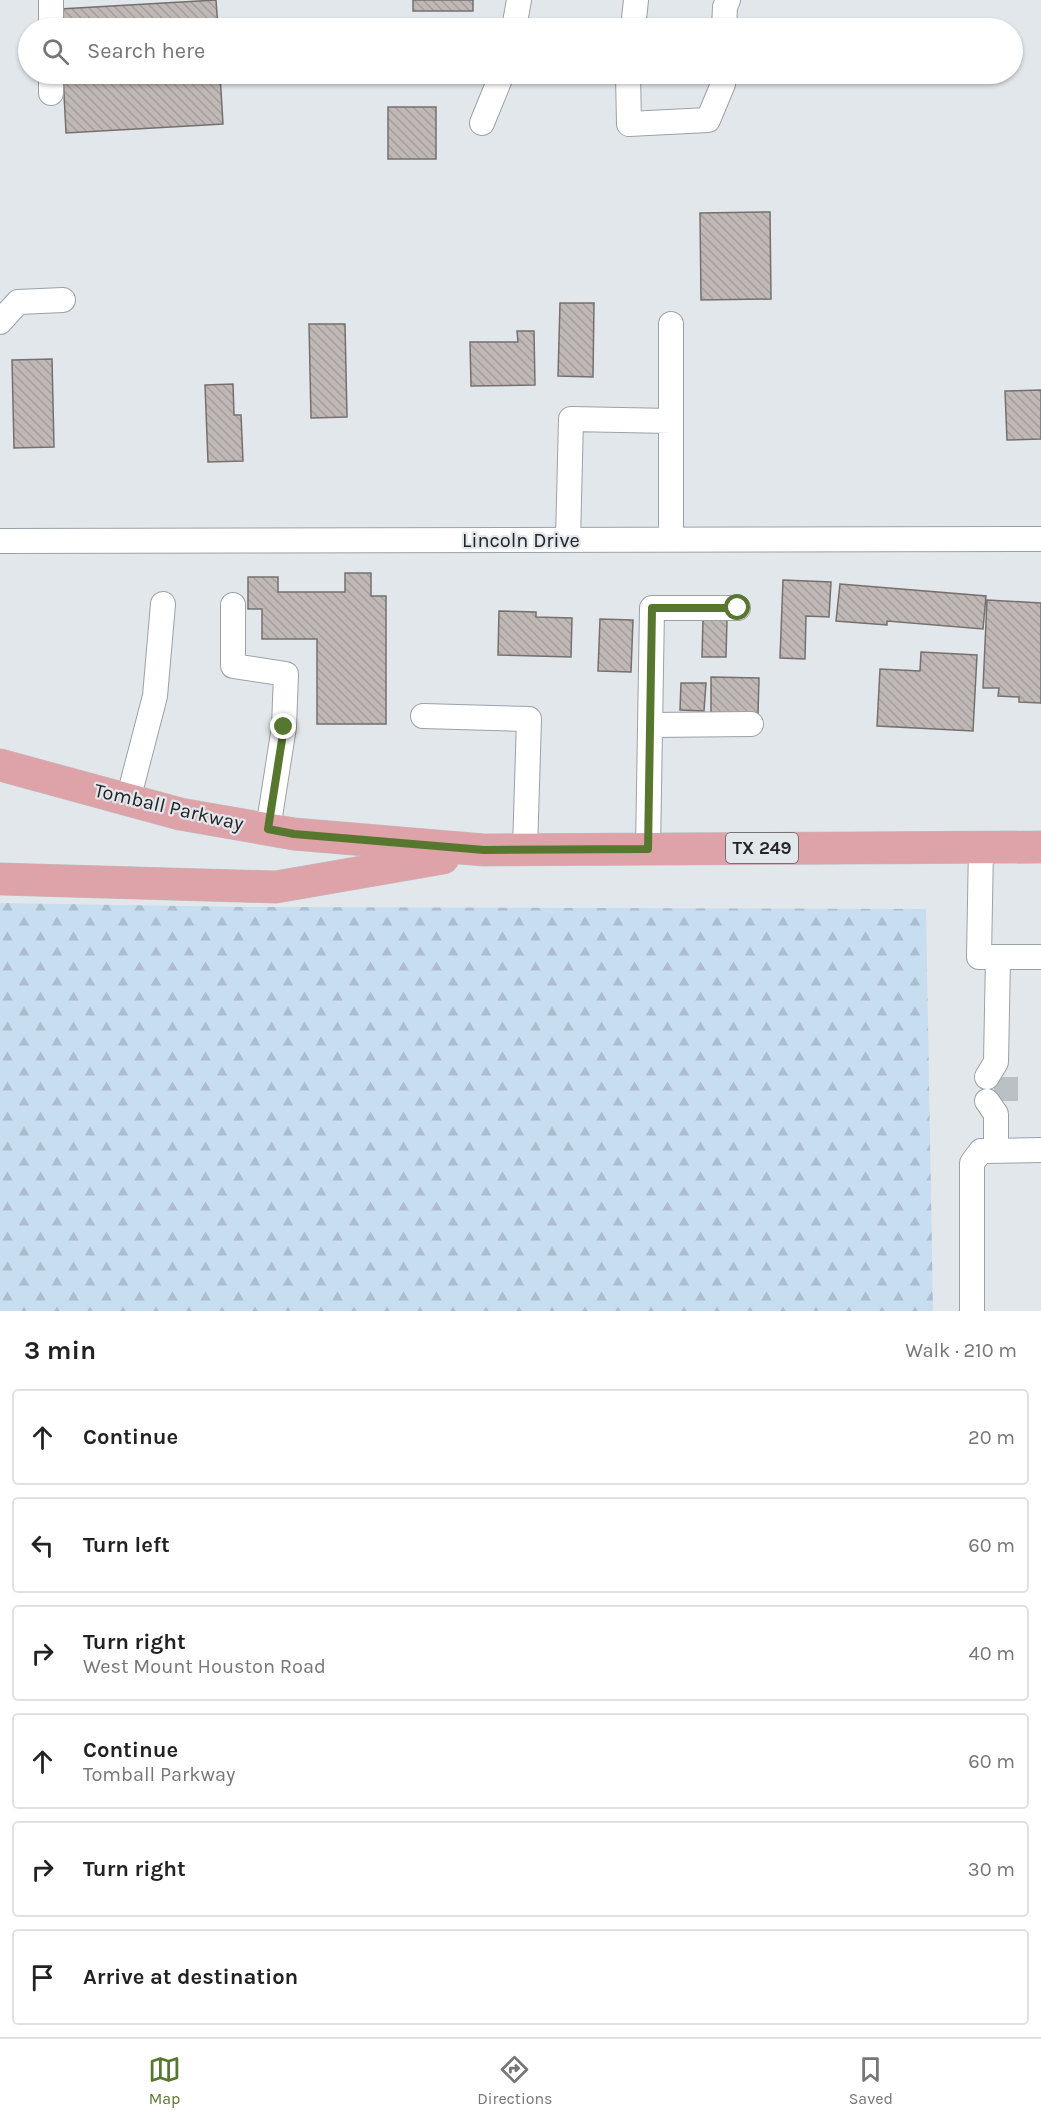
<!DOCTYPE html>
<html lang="en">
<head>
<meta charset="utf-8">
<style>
  body { margin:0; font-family:Karla,sans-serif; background:#f6f6f6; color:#222 }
  .stop { position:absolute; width:18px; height:18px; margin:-14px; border:4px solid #57772e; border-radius:50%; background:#fff }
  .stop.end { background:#57772e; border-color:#fff; box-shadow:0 2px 6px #0008 }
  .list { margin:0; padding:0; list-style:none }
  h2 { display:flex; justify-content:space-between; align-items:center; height:78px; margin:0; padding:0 24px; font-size:26px }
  h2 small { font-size:20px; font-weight:400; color:#767676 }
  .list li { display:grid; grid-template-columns:39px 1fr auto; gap:18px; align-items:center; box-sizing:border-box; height:96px; margin:0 12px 12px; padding:0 12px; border:2px solid #e0e0e0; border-radius:6px }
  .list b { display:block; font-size:22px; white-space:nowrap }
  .list p { margin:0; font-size:20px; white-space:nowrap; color:#767676 }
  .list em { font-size:20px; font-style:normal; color:#767676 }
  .icon { flex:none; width:33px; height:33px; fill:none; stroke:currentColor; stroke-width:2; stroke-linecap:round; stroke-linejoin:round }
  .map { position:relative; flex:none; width:1041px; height:1311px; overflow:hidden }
  .search { position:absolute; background:#fff; box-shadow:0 2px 4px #0004; left:18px; right:18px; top:18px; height:66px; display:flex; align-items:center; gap:15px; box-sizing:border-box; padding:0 21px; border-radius:33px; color:#767676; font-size:22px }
  .sheet { height:726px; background:#fff }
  nav { display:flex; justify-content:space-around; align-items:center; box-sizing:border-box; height:84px; border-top:2px solid #e0e0e0; background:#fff; font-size:16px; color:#767676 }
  nav a { display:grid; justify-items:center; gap:3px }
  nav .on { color:#57772e }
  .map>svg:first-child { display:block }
</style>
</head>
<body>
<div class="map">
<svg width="1041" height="1311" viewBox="0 0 1041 1311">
  <defs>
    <pattern id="forest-firs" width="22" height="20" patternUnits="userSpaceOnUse" patternTransform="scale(1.5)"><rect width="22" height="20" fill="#c7ddf0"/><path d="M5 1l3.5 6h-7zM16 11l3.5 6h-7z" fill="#abbdce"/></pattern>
    <pattern id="building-back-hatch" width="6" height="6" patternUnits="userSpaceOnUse" patternTransform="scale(1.5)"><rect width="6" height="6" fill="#bfb8b5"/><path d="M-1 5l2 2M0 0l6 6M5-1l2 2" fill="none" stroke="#a49e9c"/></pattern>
  </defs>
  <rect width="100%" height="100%" fill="#e2e7ec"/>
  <!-- forest -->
  <path fill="url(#forest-firs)" d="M0,903L242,907L926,909L933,1311H0Z"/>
  <!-- building -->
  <path fill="url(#building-back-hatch)" stroke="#76706d" stroke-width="1.5" d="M216,0L218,28H61L60,9Z
    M413,0H473V11H413Z
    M63,74H220L223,124L66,133Z
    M388,107H436V159H388Z
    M770,212L771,299L701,300L700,213Z
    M560,303H594L593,377L558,376Z
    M309,324H345L347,417L311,418Z
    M517,331H534L535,385L471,386L470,342H518Z
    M52,359L54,447L14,448L12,360Z
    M233,384L234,415H241L243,461L208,462L205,385Z
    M1041,390V439L1007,440L1005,391Z
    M345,573H371V596H386V724H317V639H262V609H248V577H278V592H345Z
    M783,580L831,582L829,617L806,616L805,659L780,658Z
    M840,584L986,596L983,629L887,621V625L836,621Z
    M987,600L1041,603V703L1019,702V697L998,696L999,688H983Z
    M499,611L536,612V617L572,618L571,657L498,655Z
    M600,619L633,620L631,672L598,671Z
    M703,620H727L726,657H702Z
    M921,652L977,655L973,731L877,726L880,669L920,671Z
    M711,677L759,678L758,714L711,713Z
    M681,683H706L704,711L680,710Z"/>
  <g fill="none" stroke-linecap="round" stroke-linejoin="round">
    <!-- minor-tunnel -->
    <path stroke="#bbc0c4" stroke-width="24" stroke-dasharray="24 12" stroke-linecap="butt" d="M1006,1077V1101"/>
    <defs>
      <path id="minor" d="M51,28V0
        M514,28L519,0
        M633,28L636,0
        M724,28L725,7L728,0
        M628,74L629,124L708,120L723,84V74
        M51,93V74
        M482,123L502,74
        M0,322L18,302L63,300
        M671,324V539
        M568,540L571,419L671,421
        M0,541L1041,539
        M233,605V666L286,674L284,727L268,829
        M423,716L529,719L525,850
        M651,725L751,724
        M128,800L155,696L163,604
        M981,847L979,957H1041
        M648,849L652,608H738
        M987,1077L996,1062L998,957
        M987,1101L996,1114V1150
        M972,1311V1163L981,1151L1041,1150"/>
      <path id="major" d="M0,765L180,814L294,834L484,850L1041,847
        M0,879L276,887L443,858"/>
    </defs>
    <!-- minor casing -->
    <use href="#minor" stroke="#9ca1a6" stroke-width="26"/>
    <!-- major casing -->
    <use href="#major" stroke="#c1c1c2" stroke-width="33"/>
    <!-- minor -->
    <use href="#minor" stroke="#fff" stroke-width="24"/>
    <!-- major -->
    <use href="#major" stroke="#dea3a8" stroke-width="32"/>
  </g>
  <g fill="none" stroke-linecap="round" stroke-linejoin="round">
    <!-- route -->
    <path stroke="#57772e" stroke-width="8" d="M284,727L268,829L294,834L484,850L648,849L652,608H738"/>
  </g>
  <g text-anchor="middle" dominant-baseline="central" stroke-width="4.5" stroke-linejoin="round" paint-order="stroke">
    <!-- shield labels -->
    <rect fill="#e2e7ec" stroke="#5b5e61" stroke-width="1.5" x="726" y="833" width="72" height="30" rx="4.5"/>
    <g font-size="18" font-weight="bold" fill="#212325">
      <text x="762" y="848">TX 249</text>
    </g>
    <!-- street labels -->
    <g font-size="20" fill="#212325" stroke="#e2e7ec">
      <text x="521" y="540">Lincoln Drive</text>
      <text transform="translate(169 807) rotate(13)">Tomball Parkway</text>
    </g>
  </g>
</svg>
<div class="stop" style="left:738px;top:608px"></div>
<div class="stop end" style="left:284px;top:727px"></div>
<div class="search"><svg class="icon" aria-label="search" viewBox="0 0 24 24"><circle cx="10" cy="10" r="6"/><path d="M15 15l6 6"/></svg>Search here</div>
</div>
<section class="sheet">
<h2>3 min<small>Walk · 210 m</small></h2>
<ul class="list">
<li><svg class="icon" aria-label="ahead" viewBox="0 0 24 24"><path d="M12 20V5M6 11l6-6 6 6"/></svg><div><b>Continue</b></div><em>20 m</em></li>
<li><svg class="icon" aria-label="left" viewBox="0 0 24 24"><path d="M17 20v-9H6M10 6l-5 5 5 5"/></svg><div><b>Turn left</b></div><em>60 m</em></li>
<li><svg class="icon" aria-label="right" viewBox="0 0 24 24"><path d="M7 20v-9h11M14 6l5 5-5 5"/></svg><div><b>Turn right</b><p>West Mount Houston Road</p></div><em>40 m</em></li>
<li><svg class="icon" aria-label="ahead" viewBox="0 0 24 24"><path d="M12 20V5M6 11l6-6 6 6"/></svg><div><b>Continue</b><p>Tomball Parkway</p></div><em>60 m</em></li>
<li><svg class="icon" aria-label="right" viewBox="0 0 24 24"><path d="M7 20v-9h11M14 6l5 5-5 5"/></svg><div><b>Turn right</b></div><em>30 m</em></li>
<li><svg class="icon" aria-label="arrive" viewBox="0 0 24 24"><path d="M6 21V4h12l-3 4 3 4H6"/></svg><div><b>Arrive at destination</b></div></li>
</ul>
</section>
<nav>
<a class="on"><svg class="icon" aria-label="map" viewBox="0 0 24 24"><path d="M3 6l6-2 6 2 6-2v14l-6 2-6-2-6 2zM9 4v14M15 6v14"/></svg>Map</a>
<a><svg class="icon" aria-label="directions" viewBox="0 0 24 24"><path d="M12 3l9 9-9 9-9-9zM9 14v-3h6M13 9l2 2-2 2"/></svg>Directions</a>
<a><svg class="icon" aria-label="saved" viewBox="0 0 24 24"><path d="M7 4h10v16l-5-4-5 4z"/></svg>Saved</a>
</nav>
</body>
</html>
